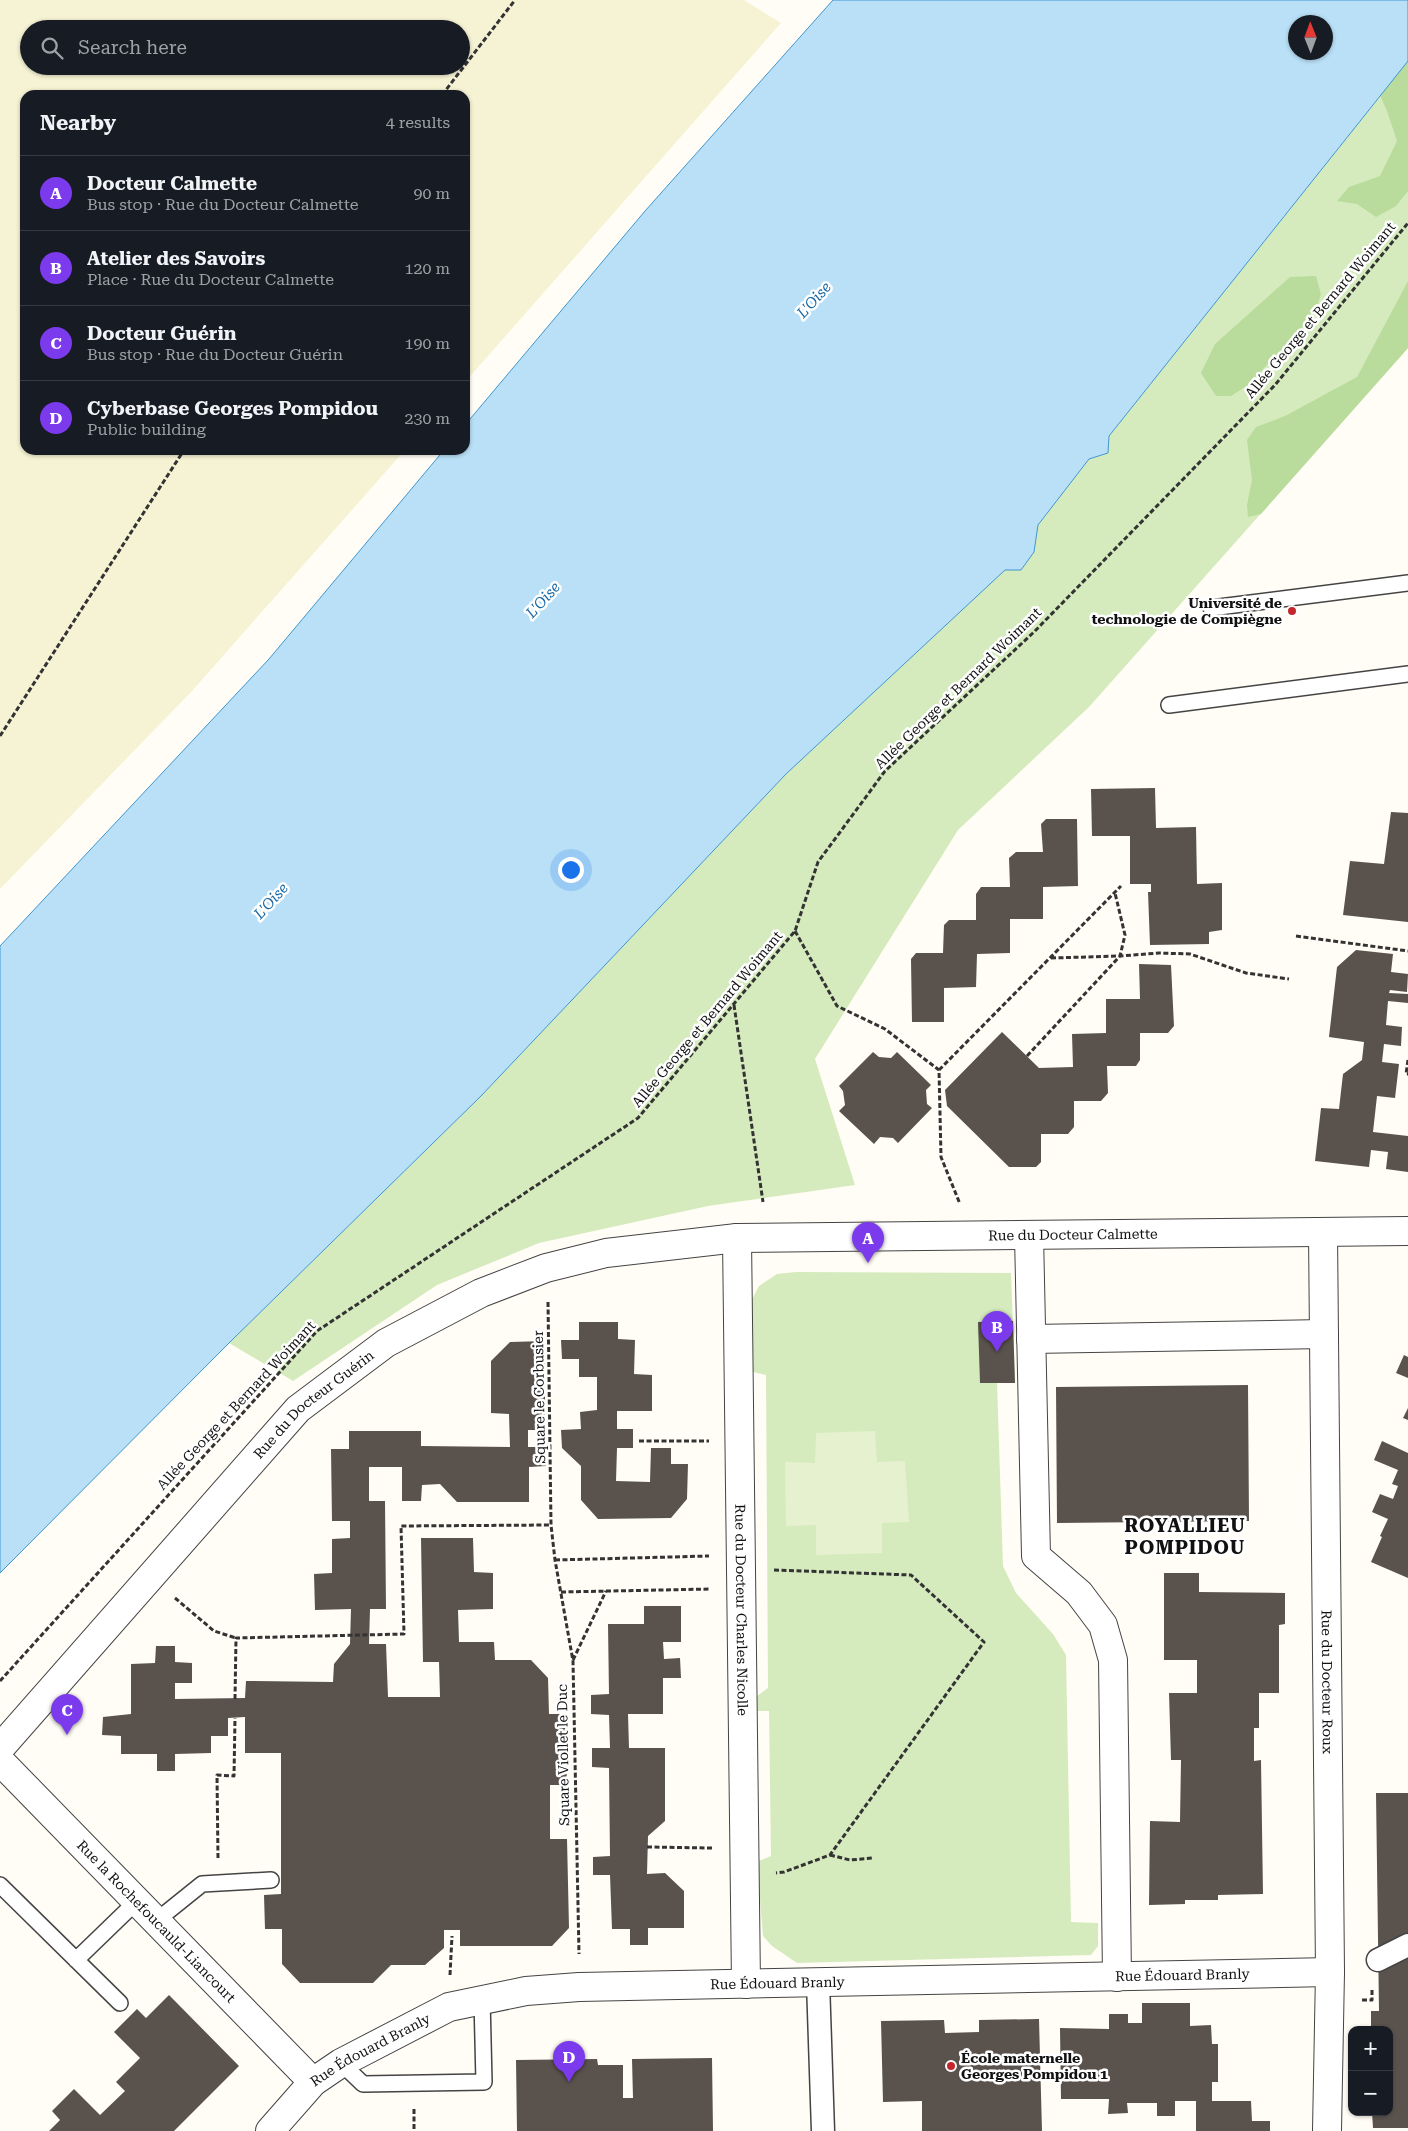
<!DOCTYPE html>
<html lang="en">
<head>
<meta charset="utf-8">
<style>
  body { margin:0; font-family:"Roboto Serif",serif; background:#20242c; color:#f1f3f6 }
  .controls { position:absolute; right:15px; bottom:15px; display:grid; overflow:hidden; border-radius:10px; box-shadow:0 1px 4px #0004 }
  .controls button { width:45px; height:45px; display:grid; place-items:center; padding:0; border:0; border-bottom:1px solid #363941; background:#171b24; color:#f1f3f6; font:25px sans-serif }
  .compass { position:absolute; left:1288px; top:15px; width:45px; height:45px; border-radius:50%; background:#171b24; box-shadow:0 1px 4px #0004; rotate:359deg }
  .you { position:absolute; left:570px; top:869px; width:18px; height:18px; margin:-12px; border:4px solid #fff; border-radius:50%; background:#1a73e8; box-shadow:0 0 0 8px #1a73e833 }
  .badge { display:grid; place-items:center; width:32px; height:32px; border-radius:50%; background:#7c3aed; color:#fff; font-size:16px; font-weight:700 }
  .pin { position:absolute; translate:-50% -41px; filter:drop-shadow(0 1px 2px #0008) }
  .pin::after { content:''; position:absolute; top:26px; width:18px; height:15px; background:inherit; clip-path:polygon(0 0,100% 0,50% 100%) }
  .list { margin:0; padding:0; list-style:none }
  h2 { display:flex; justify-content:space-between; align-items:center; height:65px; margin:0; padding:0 20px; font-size:21px }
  h2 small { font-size:16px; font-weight:400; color:#9ea1a6 }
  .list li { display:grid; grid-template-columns:32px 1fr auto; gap:15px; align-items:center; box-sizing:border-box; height:75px; padding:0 20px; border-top:1px solid #363941 }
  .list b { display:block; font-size:19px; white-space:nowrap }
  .list p { margin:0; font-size:16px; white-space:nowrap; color:#9ea1a6 }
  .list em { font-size:16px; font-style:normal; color:#9ea1a6 }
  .icon { flex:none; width:28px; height:28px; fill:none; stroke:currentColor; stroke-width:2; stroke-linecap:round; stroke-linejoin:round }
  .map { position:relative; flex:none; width:1408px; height:2131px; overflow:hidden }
  .search { position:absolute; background:#171b24; box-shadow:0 1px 4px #0004; left:20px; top:20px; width:450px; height:55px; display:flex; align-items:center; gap:12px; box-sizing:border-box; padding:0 18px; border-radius:28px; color:#9ea1a6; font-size:19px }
  .panel { position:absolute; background:#171b24; box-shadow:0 1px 4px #0004; left:20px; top:90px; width:450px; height:365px; border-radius:15px }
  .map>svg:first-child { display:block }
</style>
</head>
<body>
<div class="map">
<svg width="1408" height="2131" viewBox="0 0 1408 2131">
  <rect width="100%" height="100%" fill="#fffdf5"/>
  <!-- farmland -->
  <path fill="#f6f3d4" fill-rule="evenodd" d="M0,0H744L781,23L465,382V95H25V450H405L192,691L0,889ZM29,29H461V66H29Z"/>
  <!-- green -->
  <path fill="#d5ebbd" d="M1408,61V348L1089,707L958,830L815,1059L855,1185L708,1206L539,1243L437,1285L293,1381L229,1343L481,1096L786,774L1005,569L1021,570L1034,552L1038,525L1089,459L1108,453L1109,436Z
    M796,1272L1011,1273L1015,1383H997L1003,1566L1016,1593L1053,1634L1066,1655L1071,1922L1098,1923V1946L1091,1955L797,1963L772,1946L763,1936L759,1888V1861L771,1856L769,1711H757V1696L768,1688L766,1375L753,1372L751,1301L759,1286L777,1274Z"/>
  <!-- forest -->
  <path fill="#b9dc9c" d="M1408,3V191L1396,206L1376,217L1357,204L1337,201L1349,187L1380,176L1397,141L1387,111L1369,71Z
    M1316,276L1321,294L1315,314L1248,385L1231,396H1216L1201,373L1215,344L1290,277Z
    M1408,281V348L1261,514L1248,517L1247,505L1252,480L1247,440L1256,427L1285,416L1357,377Z"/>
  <!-- pitch -->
  <path fill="#e6f2cf" d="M875,1431L877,1462L905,1461L909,1522L882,1523V1553L816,1555V1525L786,1526L785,1462L815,1463L816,1433Z"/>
  <!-- water -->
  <path fill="#b9e0f7" stroke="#3f96cf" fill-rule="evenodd" d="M833,0H1408V61L1109,436L1108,453L1089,459L1038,525L1034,552L1021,570H1005L786,774L481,1096L229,1343L0,1573V946L269,659L444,450H465V425L645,211ZM1296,22H1326V52H1296Z"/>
  <!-- building -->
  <path fill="#5a524d" d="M1155,788L1156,828L1196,827L1197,884L1222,883V930L1209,932V944L1150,945L1148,892H1151V884H1130V836H1092L1091,789Z
    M1391,812L1408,813V922L1343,915L1350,861L1384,864Z
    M1046,819H1077L1078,886L1043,887V919H1010V953L977,954L976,987L944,988V1022H912L911,959L916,953H943L944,925L949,920H976V894L981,887H1010L1009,858L1016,852H1043L1041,824Z
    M1356,950L1393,954L1391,972L1408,974L1407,992L1390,990L1389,993L1408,994V1003L1388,1001L1386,1025L1402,1027L1401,1046L1384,1044L1382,1062L1399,1064L1395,1098L1377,1096L1373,1132L1408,1136V1172L1386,1169L1388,1152L1371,1150L1369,1167L1315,1161L1321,1108L1339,1109L1343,1074L1362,1060L1364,1042L1329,1037L1337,967Z
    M1139,964L1171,965L1174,1026L1168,1033H1140V1060L1136,1066H1107L1108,1093L1101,1101H1074V1127L1068,1134H1041V1162L1036,1167H1009L947,1106L945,1090L1002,1032L1039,1068L1073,1067L1072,1034L1106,1033V999H1140Z
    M873,1052L879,1057L891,1058L897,1052L931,1085L926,1090L927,1104L932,1108L898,1143L893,1138L880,1137L874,1144L839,1111L845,1105L843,1091L839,1086Z
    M1013,1321L1015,1383H980L978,1322Z
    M579,1322H618V1339L635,1340L634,1374L652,1375V1411H617V1429H633V1448H617L616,1481L650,1482L651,1448H671V1464H688L687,1499L671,1518L598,1519L581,1500V1466L562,1448L561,1430L581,1429L580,1412L597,1410V1377H579V1359H562L561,1340H579Z
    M545,1341V1430H528V1447H545L546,1466L529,1467V1502H457L440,1484L422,1485L421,1501H402V1467H369V1501H385L386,1609H370L369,1644H386L388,1697H440L439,1662H423L421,1538H473L474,1572L493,1573V1609L458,1610L459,1642H494L495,1660H531L548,1678L549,1714H565L567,1785H550V1839H567L569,1928L552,1946H460V1930H444V1948L425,1965H391L373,1983H300L282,1964V1929H265L264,1895L281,1894V1753H245V1717L228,1718V1736H211V1753L175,1754V1771H157V1754H121V1736L102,1735L103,1717L131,1714V1664L155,1663L156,1646H175V1662L192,1663V1683H175V1699L245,1698L246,1681L333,1682L334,1664L350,1644L351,1609L315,1610L314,1574L332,1573V1539L350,1538V1521H332L331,1449H349V1431H421V1446L510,1447L509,1414L491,1413V1361L510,1342Z
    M1404,1355L1408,1357V1378L1396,1373Z
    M1248,1385L1249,1521L1057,1523L1056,1387Z
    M1408,1408V1420L1403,1418Z
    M1382,1441L1408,1453V1578L1371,1562L1382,1537L1380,1536L1388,1519L1372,1512L1380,1494L1393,1499L1398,1486L1392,1484L1398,1470L1374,1460Z
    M1164,1573H1199V1592L1285,1593V1624L1279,1625V1693H1259V1728H1254V1761L1261,1760L1263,1894L1218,1895V1900H1185V1904L1149,1905L1150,1821L1180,1822L1181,1760H1171L1169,1693H1197V1660H1164Z
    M644,1606H681V1642H663L664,1659L680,1658L681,1678H663V1714H628L629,1748H665V1821L648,1836L647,1874L665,1873L684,1891V1928H648V1945H630V1929H612L610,1875H593V1857L610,1856L609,1768L592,1767V1748H610L609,1715L591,1714V1695L609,1694L608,1624H644Z
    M1376,1793H1408V2128H1373L1372,2112H1389V2030H1371V2011H1379Z
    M169,1995L239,2066L174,2131H49L60,2120L52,2111L74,2089L100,2115L125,2091L116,2082L140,2058L114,2032L137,2009L146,2018Z
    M1142,2003H1190V2026L1211,2025L1212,2044H1218V2082H1212V2101H1251L1252,2121H1270V2131H1196V2101H1175V2116H1157V2103H1127L1128,2113L1108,2114L1109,2099H1061L1060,2028L1109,2029V2014H1128V2023H1142Z
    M1039,2019L1042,2131H922V2101L883,2102L881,2021L944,2020L945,2033L979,2032V2020Z
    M712,2058L713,2131H517L516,2060L597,2059L598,2065H623V2098H633L632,2059Z"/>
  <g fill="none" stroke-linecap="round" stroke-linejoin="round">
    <defs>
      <path id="service" d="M1211,608L1408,583
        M1169,705L1408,674
        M0,1885L120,2003
        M156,1921L202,1884L271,1880
        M76,1960L137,1901
        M341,2063L363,2084L484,2082L482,1999"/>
      <path id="pedestrian" d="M1378,1960L1408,1945
        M818,1982L823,2131"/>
      <g id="minor">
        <path id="s1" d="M1323,1232L1330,1972L1327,2131"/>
        <path d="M1029,1235L1036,1556L1079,1593L1103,1625L1113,1660L1117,1977"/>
        <path id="s2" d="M737,1238L746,1984"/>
        <path d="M1031,1339L1324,1334"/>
        <path id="s3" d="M0,1748L298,1409L386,1343L481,1293L546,1268L606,1253L737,1238L1408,1231"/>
        <path id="s4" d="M0,1761L313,2082"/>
        <path id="s5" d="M270,2131L313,2082L341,2063L449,2007L526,1991L579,1987L1330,1972"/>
      </g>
    </defs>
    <!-- service casing -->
    <use href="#service" stroke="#444" stroke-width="18"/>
    <!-- pedestrian casing -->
    <use href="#pedestrian" stroke="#444" stroke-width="25"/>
    <!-- minor casing -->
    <use href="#minor" stroke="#444" stroke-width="30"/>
    <!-- path -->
    <path stroke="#333" stroke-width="3" stroke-dasharray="5 2.5" stroke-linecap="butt" d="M442,95L515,0
      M0,736L184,450
      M795,931L837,1006L885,1029L939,1070L941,1157L960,1204
      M1296,936L1408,951
      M1051,958L1120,956L1159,953L1190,954L1246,973L1289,979
      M734,1005L763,1202
      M1027,1056L1120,956L1125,935L1115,893
      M1408,1060L1406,1074H1408
      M939,1070L1121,886
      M548,1302L551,1525L555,1560L573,1661L579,1954
      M639,1441H709
      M555,1560L709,1556
      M774,1570L911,1575L984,1642L830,1855L784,1872L776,1873
      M561,1592L710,1589
      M175,1598L214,1631L236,1638
      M573,1660L606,1591
      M0,1681L317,1331L638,1118L795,931L818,862L885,771L1034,632L1275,385L1408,223
      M235,1699L236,1638L404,1634L401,1526L551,1525
      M647,1847L712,1848
      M830,1855L850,1860L873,1858
      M218,1858L217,1775L234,1776L235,1718
      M450,1975L452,1936
      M1362,2000H1372V1989
      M414,2109V2131"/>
    <!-- service -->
    <use href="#service" stroke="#fff" stroke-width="15"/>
    <!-- pedestrian -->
    <use href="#pedestrian" stroke="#fff" stroke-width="22"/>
    <!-- minor -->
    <use href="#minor" stroke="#fff" stroke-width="28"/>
  </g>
  <!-- markers -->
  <g fill="#c4262e" stroke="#fff" stroke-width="2">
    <circle cx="1292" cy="611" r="5"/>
    <circle cx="951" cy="2066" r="5"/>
  </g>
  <g text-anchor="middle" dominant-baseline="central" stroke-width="5" stroke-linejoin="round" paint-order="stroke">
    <!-- street labels -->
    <g font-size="14" fill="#111" stroke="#fff">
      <text transform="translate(1320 310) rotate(-50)">Allée George et Bernard Woimant</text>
      <text transform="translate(958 688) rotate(-44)">Allée George et Bernard Woimant</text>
      <text transform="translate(707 1019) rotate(-50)">Allée George et Bernard Woimant</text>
      <text stroke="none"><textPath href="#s3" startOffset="1268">Rue du Docteur Calmette</textPath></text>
      <text transform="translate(539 1397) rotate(-91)">Square le Corbusier</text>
      <text transform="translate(236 1405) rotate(-47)">Allée George et Bernard Woimant</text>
      <text stroke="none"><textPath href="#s3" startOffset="466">Rue du Docteur Guérin</textPath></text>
      <text stroke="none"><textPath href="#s2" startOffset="372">Rue du Docteur Charles Nicolle</textPath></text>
      <text stroke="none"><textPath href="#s1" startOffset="450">Rue du Docteur Roux</textPath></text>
      <text transform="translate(563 1755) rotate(-91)">Square Viollet le Duc</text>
      <text stroke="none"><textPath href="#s4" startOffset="224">Rue la Rochefoucauld-Liancourt</textPath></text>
      <text stroke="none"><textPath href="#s5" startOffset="956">Rue Édouard Branly</textPath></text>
      <text stroke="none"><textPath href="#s5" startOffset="551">Rue Édouard Branly</textPath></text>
      <text stroke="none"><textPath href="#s5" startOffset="131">Rue Édouard Branly</textPath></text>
    </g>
    <!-- poi labels -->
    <g font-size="14" font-weight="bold" fill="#111" stroke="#fff" text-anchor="end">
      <text x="1282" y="603">Université de<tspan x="1282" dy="16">technologie de Compiègne</tspan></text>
      <text x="961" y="2058" text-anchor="start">École maternelle<tspan x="961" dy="16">Georges Pompidou 1</tspan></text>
    </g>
    <!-- water labels -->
    <g font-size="15" font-style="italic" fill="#1768a6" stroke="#fff">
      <text transform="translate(814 300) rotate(-48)">L'Oise</text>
      <text transform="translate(543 600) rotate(-48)">L'Oise</text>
      <text transform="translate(271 901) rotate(-48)">L'Oise</text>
    </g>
    <!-- district labels -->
    <g font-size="19" font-weight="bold" letter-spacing="1" fill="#111" stroke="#fff">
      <text x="1185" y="1525">ROYALLIEU<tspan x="1185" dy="22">POMPIDOU</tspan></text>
    </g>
  </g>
</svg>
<div class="controls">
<button>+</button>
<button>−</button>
</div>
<svg class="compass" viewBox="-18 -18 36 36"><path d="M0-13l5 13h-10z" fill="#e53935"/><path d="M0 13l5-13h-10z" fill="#9ea1a6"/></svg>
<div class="you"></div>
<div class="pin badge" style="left:868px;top:1263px">A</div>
<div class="pin badge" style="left:997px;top:1352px">B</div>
<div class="pin badge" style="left:67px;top:1735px">C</div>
<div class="pin badge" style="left:569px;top:2082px">D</div>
<div class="search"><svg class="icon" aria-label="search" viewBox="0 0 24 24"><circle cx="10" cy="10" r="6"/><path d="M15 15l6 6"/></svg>Search here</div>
<section class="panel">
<h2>Nearby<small>4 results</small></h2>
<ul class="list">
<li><span class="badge">A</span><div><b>Docteur Calmette</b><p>Bus stop · Rue du Docteur Calmette</p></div><em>90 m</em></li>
<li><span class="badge">B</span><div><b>Atelier des Savoirs</b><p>Place · Rue du Docteur Calmette</p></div><em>120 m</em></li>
<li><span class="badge">C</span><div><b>Docteur Guérin</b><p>Bus stop · Rue du Docteur Guérin</p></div><em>190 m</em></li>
<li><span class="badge">D</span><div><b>Cyberbase Georges Pompidou</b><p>Public building</p></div><em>230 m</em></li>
</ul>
</section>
</div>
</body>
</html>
